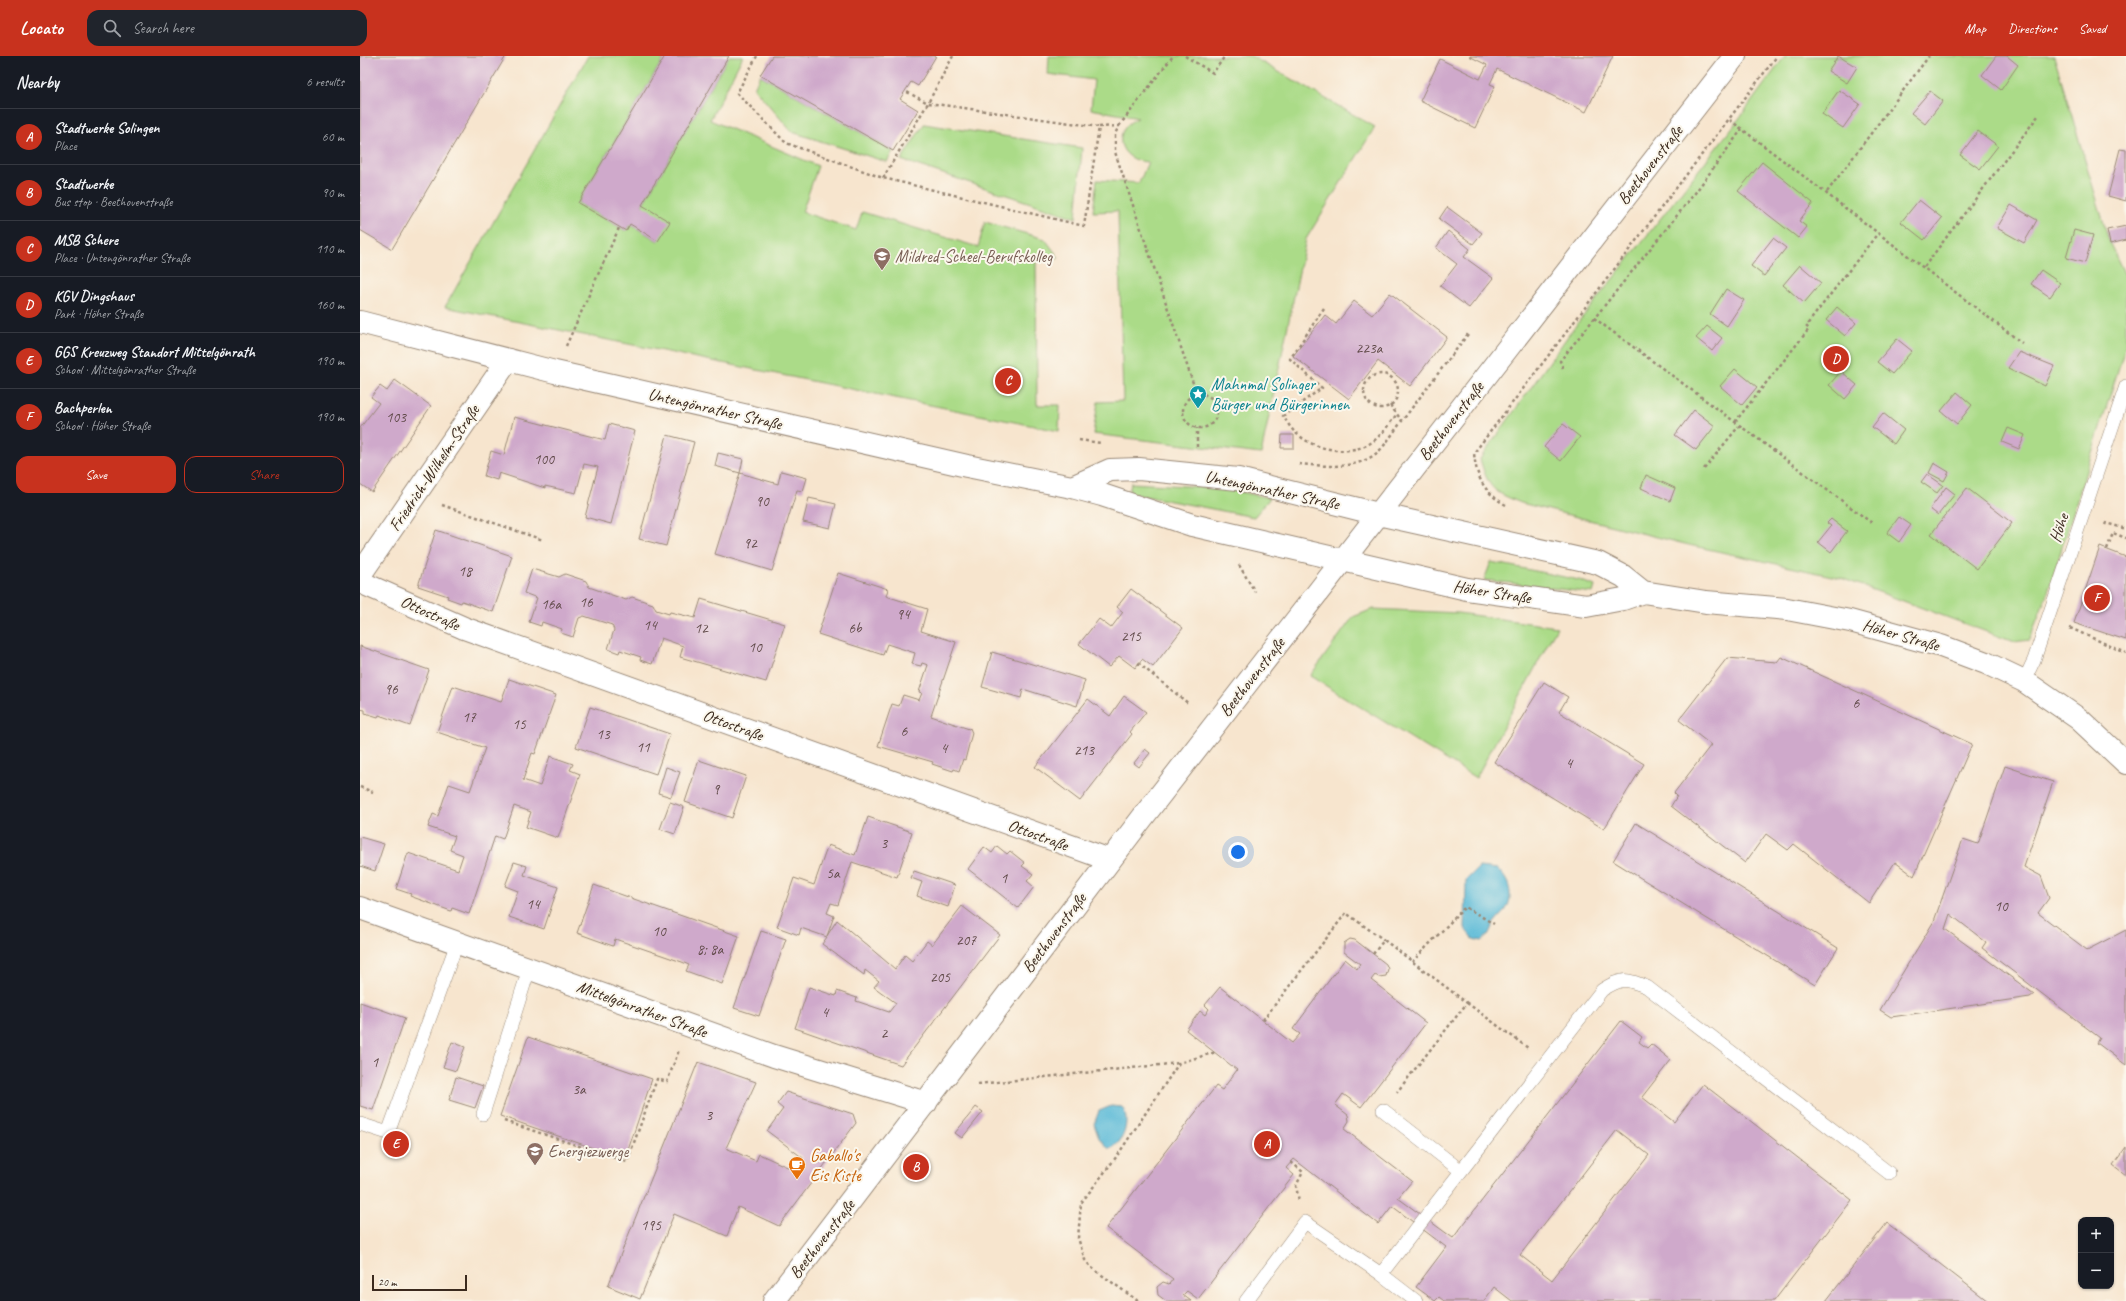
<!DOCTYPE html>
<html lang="en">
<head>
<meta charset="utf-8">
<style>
  body { margin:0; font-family:Caveat,sans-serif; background:#20242c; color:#f1f3f6 }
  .controls { position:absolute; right:12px; bottom:12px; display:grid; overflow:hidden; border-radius:8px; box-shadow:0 1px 3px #0004 }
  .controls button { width:36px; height:36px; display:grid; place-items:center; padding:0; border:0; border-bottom:1px solid #363941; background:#171b24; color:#f1f3f6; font:20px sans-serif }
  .scale { position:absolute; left:12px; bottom:10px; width:95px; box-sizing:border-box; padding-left:4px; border:2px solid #3b2a1e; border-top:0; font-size:11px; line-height:14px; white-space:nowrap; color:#3b2a1e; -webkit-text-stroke:3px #fbf7ec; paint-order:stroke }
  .you { position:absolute; left:878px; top:796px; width:14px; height:14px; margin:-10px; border:3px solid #fff; border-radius:50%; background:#1a73e8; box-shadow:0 0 0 6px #1a73e833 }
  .badge { display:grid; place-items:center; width:26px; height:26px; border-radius:50%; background:#c8321e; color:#fff; font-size:13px; font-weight:700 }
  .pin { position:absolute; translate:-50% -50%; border:2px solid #fff; box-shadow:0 1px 4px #0006 }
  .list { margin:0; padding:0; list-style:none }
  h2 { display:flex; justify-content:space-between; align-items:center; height:52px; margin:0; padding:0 16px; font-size:17px }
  h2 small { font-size:13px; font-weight:400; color:#9ea1a6 }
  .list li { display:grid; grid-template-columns:26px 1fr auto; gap:12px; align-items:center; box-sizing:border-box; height:56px; padding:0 16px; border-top:1px solid #363941 }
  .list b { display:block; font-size:15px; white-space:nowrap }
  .list p { margin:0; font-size:13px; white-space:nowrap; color:#9ea1a6 }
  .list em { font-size:13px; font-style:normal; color:#9ea1a6 }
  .actions { display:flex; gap:8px; padding:12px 16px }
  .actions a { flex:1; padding:9px 0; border:1px solid #c8321e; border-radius:12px; text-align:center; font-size:14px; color:#c8321e }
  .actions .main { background:#c8321e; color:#fff }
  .icon { flex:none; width:22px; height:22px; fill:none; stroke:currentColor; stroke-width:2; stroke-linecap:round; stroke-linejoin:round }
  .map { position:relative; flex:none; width:1766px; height:1245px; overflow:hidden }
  header { display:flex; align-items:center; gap:24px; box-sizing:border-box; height:56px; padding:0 20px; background:#c8321e; color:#fff }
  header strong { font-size:19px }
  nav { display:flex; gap:22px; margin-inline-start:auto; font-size:14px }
  .search { width:280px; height:36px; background:#20242c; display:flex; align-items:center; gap:10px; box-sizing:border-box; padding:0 14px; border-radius:12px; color:#9ea1a6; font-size:15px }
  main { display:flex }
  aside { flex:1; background:#171b24 }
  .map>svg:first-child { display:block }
</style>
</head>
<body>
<header>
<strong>Locato</strong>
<div class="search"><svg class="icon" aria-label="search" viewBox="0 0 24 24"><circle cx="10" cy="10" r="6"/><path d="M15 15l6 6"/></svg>Search here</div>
<nav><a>Map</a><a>Directions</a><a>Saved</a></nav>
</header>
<main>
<aside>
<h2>Nearby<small>6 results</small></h2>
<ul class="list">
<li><span class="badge">A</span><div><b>Stadtwerke Solingen</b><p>Place</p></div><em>60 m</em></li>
<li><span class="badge">B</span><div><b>Stadtwerke</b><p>Bus stop · Beethovenstraße</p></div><em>90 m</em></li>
<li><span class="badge">C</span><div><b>MSB Schere</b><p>Place · Untengönrather Straße</p></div><em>110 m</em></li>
<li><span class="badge">D</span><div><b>KGV Dingshaus</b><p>Park · Höher Straße</p></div><em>160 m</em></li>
<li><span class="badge">E</span><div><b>GGS Kreuzweg Standort Mittelgönrath</b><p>School · Mittelgönrather Straße</p></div><em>190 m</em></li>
<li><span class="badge">F</span><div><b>Bachperlen</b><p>School · Höher Straße</p></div><em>190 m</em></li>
</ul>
<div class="actions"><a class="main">Save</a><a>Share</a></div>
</aside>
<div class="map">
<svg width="1766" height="1245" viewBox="0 0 1766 1245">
  <rect width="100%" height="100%" fill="#fbf7ec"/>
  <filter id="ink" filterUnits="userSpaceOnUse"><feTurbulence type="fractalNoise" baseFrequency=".025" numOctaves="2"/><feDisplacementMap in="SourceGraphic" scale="8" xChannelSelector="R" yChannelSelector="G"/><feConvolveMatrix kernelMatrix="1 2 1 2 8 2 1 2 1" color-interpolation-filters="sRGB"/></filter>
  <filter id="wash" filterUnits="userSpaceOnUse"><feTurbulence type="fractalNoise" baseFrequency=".012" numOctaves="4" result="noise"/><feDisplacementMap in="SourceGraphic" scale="16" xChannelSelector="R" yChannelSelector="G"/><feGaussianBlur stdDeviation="0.9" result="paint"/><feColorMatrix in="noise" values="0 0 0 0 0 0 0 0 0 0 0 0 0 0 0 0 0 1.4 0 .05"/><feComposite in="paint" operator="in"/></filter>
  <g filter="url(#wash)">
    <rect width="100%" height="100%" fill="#f7e5ce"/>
    <!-- green -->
    <path fill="#abdb88" stroke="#738253" d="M228,0H305L218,147L266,175L270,168L298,185L282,149L369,0H383L350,64L458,110L442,156L496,174L502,156L618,191L625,166L685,183L699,202H676L677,349H700L699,375L85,251Z
      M689,0H891L1015,71L946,183L901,398L733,378L738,346L763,345L758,155L733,156L737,124L779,127L788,106C758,105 750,74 778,62L731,53L734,24L688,18Z
      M1425,0H1694L1750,188L1766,221V289L1687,539L1669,584L1654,586L1481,522L1329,489L1161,447C1132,435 1129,433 1120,403L1210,277L1375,68Z
      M400,19L533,95L527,106L432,76L394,32Z
      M564,68L722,92L716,162L541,104Z
      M771,427L862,432L910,442L894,461L769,437Z
      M1131,506L1219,524L1235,530L1233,537L1124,524Z
      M1013,553L1098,557L1197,571L1116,722L950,620L993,561Z"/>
    <!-- water -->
    <path fill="#58b9d7" stroke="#4a727a" d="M1119,811L1137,813C1149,823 1155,840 1145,855C1141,859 1137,863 1134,867C1129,875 1131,878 1122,885L1113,883L1105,873L1106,824Z
      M751,1050L762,1051C771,1063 764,1089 749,1093L739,1082L734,1068L739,1055Z"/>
    <g id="blocks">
      <!-- building -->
      <path fill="#cfa9cb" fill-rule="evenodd" d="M0,0H146L32,193L0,174Z
        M305,0H369L282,149L310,166L298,185L270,168L266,175L218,147Z
        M412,0H576L558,30L551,26L540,43L558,54L533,95L400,19Z
        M1109,0H1253L1226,56L1137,13L1130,28L1135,30L1115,72L1060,45L1080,3L1120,23L1127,9Z
        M1478,0L1497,11L1487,27L1468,15Z
        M1636,0H1647L1658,9L1641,34L1622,19Z
        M1479,34L1500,48L1483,72L1462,58Z
        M1570,35L1583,45L1565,68L1551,57Z
        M1618,75L1638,90L1620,113L1600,99Z
        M1760,93L1766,94V145L1748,140Z
        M1402,106L1453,147L1439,165L1447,171L1438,182L1378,135Z
        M1559,144L1582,162L1564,184L1541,166Z
        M1651,149L1677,164L1664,187L1637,172Z
        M1087,151L1122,177L1113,188L1079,163Z
        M1766,170V184L1750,188L1747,174Z
        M1714,174L1733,179L1725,207L1706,202Z
        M1088,175L1110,193L1104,201L1133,222L1109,252L1080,230L1097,208L1076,192Z
        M1413,182L1426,192L1404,220L1391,210Z
        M1440,209L1461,227L1444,247L1423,229Z
        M1681,214L1700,227L1690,241L1671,228Z
        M1366,233L1384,244L1367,270L1350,258Z
        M1030,237L1087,281L1050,330L1018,305L989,343L933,300L965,259L976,268L994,245L1012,259Z
        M1477,251L1496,267L1485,280L1466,264Z
        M1347,270L1362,282L1352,295L1336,282Z
        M1537,283L1552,295L1532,318L1517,306Z
        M1659,296L1694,310L1685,330L1648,312Z
        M1375,313L1397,331L1382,349L1360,330Z
        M1481,315L1497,329L1485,343L1469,329Z
        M35,324L71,350L12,436L0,428V372L19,347L11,341L20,330L27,335Z
        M1597,336L1612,349L1597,368L1581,355Z
        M1334,354L1355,370L1336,394L1315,379Z
        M1523,357L1544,374L1534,388L1512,371Z
        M154,361L245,384L249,368L275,375L251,468L225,461L238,411L224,408L216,437L185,430V432L139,417L137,424L124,420L131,395L144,399Z
        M1203,368L1220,381L1201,405L1184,391Z
        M1648,372L1665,379L1659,393L1642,386Z
        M307,379L334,386L306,490L279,483Z
        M922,379H934V392H921Z
        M358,397L383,403L380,417L355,410Z
        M1574,407L1589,416L1584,425L1569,417Z
        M421,415L447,422L443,435L437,434L412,515L355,498L380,417L418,428Z
        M1567,418L1583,429L1577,437L1561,426Z
        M1286,419L1315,432L1310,445L1281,432Z
        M1586,431L1595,438L1578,459L1570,453Z
        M1607,432L1652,467L1617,513L1571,478Z
        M449,442L476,448L470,472L443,466Z
        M1539,461L1551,469L1539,486L1527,477Z
        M1471,463L1487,475L1471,496L1458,486L1471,470L1467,467Z
        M76,474L152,500L133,556L102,545L101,547L87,542L88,540L58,530Z
        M1740,491L1766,501V584L1714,567Z
        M172,513L199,521L205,518L226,525L229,531L266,544L272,541L293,548L296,554L309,558L310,556L335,562L341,543L425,568L406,626L320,601L323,590L301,582L292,608L280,604L281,601L260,594L259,597L248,593L254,574L252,569L224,560L219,562L213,581L201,577L202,573L182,566L181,570L169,566L177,542L164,537Z
        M478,517L528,533L526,540L567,553L561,575L596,586L571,660L609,673L610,672L612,677L605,704L603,703L599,715L594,713L593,715L572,708L573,706L518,690L532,648L539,650L543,639L559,644L562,637L559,636L568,609L562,607L561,610L552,608L555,597L527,588L523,599L458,578Z
        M771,533L823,572L793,611L782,603L775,612L759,600L749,611L719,588L739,563L751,572L763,556L757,551Z
        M0,590L69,614L50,670L19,659L18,661L5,657V654L0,653Z
        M632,596L725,624L717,650L663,633L661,642L622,631Z
        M1421,601L1612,688L1554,820L1535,806L1509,847L1434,788L1428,794L1406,778L1385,807L1311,750L1317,740L1314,737L1351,689L1319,664L1367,602L1417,606Z
        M149,623L196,639L175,698L172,697L163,724L180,730L190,700L213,708L210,714L220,718L198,782L166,771L171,756L154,750L143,783L135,780L109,858L92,852L91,855L50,840L51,838L36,833L48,797L98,814L103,799L90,794L95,780L68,771L73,758L78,760L89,728L110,735L125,692L77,676L93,630L141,646Z
        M1184,626L1208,641L1199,656L1284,708L1244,773L1134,706Z
        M764,640L786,656L770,676L772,678L720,745L675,711L728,643L750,660Z
        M230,651L310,678L296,718L216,691Z
        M785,693L790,697L779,711L774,707Z
        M339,704L386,720L372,762L325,746Z
        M1645,710L1693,726L1664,811L1681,820L1689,842L1678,857L1727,894L1766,874V1009L1737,987L1740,982L1622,892L1626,886L1590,858L1585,873L1674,938L1670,941L1531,961L1520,954L1574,865L1603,783L1618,788Z
        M306,711L320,716L311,741L298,737Z
        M310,746L324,751L315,778L300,773Z
        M508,761L552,776L537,821L492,806L478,849L471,847L467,857L474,860L467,880L477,864L535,913L545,899L552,905L567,885L572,889L602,850L640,879L541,1009L435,972L449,931L476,940L477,935L497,942L496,945L529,956L536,947L514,931L519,925L505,914L504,919L462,888L467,881L441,872L439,879L417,871L434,822L454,829L468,789L495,799Z
        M1276,767L1478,892L1455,929L1253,805Z
        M0,781L24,788L15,815L0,810Z
        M637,790L647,798L650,795L665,807L662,810L673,818L667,825L674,831L658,852L608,813L624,791L632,797Z
        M154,806L167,810L164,819L198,831L184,873L149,861L158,835L145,830Z
        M554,815L595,829L588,851L557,840L562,826L551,822Z
        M234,829L379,880L362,928L326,915L329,909L322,906L255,883L253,890L217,877Z
        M401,875L426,883L399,960L374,952Z
        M990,883L995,884L1026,908L1028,913L1026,920L1019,921L1015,919L1011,924L1066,967L1001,1051L983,1038L975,1049L988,1059L989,1065L984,1073L1052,1125L1038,1142L1093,1182L1261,965L1282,981L1279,986L1287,992L1291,988L1311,1004L1282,1041L1314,1066L1343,1028L1492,1144L1414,1245H1152L1134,1231L1124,1245H1084L1079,1241L1075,1245L1056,1231L1086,1191L1032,1150L1018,1168L934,1103L926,1112L934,1119L838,1243L827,1235L823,1239L831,1245H806L798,1239L797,1231L803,1226L809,1228L813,1223L746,1172L856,1030L862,1034L877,1014L826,974L840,955L845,959L849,953L845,949L860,931L932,987L940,978L933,973L985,903L997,913L1000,908L984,896V887ZM1257,1074L1289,1099L1192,1224L1160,1199Z
        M0,946L45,962L13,1054L0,1050Z
        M168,981L292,1023L265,1103L140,1060Z
        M92,986L105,991L96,1015L83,1011Z
        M338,1006L396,1026L366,1092L396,1105L399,1098L434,1114L443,1102L407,1075L423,1053L417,1048L426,1036L493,1058L496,1067L419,1170L378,1151L367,1180L314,1158L280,1243L248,1230Z
        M96,1021L123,1030L115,1052L89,1044Z
        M616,1051L623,1056L602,1082L595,1077Z
        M1766,1091V1119L1753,1109Z
        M1527,1167L1628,1245H1466Z"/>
    </g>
  </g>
  <g filter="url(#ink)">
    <use href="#blocks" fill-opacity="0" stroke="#998876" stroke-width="1"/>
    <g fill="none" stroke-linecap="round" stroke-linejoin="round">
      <defs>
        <path id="service" d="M1664,625L1674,604L1766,330
          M1023,1054L1100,1114
          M123,1058L169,913
          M0,1068L28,1077L97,887
          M886,1245L945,1166L1021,1218
          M1056,1245L1021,1218L1242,934C1262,922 1264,922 1287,931L1529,1117"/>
        <path id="minor" d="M0,519L148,304
          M0,526L104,572L750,804
          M0,852L414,1000L566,1047"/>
        <path id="tertiary" d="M0,266L195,316L607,410L712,431L742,439L832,469L1107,533L1226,550L1263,543L1283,536L1346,546L1427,553L1490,565L1581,590L1626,607L1664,625L1719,663L1766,707
          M712,431L750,414L779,413L878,423L1018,458L1238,507L1263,520L1283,536"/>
        <path id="secondary" d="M414,1245L783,761L1375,0"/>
      </defs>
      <!-- service casing -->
      <use href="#service" stroke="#998876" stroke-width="14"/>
      <!-- minor casing -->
      <use href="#minor" stroke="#998876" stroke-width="24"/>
      <!-- tertiary casing -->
      <use href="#tertiary" stroke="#998876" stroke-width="24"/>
      <!-- secondary casing -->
      <use href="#secondary" stroke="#998876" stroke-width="24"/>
      <!-- path -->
      <path stroke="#998876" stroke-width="2.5" stroke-dasharray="3 3" stroke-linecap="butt" d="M397,0L377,37L426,87L523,122L724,170L739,71L759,70L755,78V96L837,339
        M593,0L568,47L739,71
        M825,0L853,17L865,0
        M1370,64L1662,287
        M759,70L813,0
        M523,122L568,47L545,35
        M1467,136L1569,0
        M1564,211L1678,60
        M964,252L930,303L962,332L923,360C927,366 931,373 936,377C954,394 987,400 1009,388C1020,382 1029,368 1037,358
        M1234,262L1512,467
        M206,290L259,172
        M1203,312L1200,305L1335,137L1382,73
        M1004 335a17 17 0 1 1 34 0a17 17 0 1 1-34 0Z
        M823 355a17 17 0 1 1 34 0a17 17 0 1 1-34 0Z
        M1030,349L1042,365L1108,278
        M1375,366L1449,273L1446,270L1518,177
        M719,384L741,387
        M837,391V372
        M939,408C967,410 1000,415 1021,393C1029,384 1035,374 1042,365
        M1344,413L1379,370
        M82,449L183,484
        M1146,449C1124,437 1116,421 1114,397L1417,0
        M1745,469L1746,467L1766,473
        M1747,493L1753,477L1766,482
        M879,509L895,536
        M1710,572L1766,597
        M778,607L829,648
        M0,731L13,736
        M1013,898L1024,884L1107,947L1037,1036
        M1052,906L1105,851L1134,868
        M1107,947L1168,992
        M903,964L986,857L1024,884
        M618,1028L819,1007
        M144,1065L267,1106L297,1023L307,1026L319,994
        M931,1106L943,1116L936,1130L939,1145
        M778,1245L732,1212L725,1204L718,1182L721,1147L757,1100L819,1007L856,996"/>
      <!-- service -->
      <use href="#service" stroke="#fff" stroke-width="13"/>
      <!-- minor -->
      <use href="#minor" stroke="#fff" stroke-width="22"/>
      <!-- tertiary -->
      <use href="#tertiary" stroke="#fff" stroke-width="22"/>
      <!-- secondary -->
      <use href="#secondary" stroke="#fff" stroke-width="22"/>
    </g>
  </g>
  <!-- icons -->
  <defs>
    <symbol id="school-pin" viewBox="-11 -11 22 30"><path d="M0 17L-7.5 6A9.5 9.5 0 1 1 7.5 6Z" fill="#8d6e63" stroke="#fbf7ec"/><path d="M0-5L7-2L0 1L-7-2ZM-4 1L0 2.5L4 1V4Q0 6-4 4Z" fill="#fff"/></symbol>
    <symbol id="sight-pin" viewBox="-11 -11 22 30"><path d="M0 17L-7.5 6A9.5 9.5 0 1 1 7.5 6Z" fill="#0f9aa8" stroke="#fbf7ec"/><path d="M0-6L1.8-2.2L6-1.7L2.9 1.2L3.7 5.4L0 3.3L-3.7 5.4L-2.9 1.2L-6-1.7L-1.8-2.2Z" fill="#fff"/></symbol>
    <symbol id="cafe-pin" viewBox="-11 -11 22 30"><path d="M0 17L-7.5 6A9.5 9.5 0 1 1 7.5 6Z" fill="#e8710a" stroke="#fbf7ec"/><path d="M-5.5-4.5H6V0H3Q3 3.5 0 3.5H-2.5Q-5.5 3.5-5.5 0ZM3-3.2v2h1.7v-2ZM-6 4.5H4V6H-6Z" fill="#fff"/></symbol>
  </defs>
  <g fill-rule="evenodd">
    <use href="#school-pin" x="512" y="190" width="20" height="27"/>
    <use href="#sight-pin" x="828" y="328" width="20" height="27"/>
    <use href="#school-pin" x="165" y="1085" width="20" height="27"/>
    <use href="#cafe-pin" x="427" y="1099" width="20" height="27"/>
  </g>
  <g text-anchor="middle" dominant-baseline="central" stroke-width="4" stroke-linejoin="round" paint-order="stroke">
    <!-- number labels -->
    <g font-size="15" fill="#604a49">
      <text x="1009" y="292">223a</text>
      <text x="36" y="361">103</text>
      <text x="184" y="403">100</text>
      <text x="402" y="445">90</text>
      <text x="390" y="487">92</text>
      <text x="105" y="515">18</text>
      <text x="226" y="546">16</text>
      <text x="191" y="548">16a</text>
      <text x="543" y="558">94</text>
      <text x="290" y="569">14</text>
      <text x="341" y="572">12</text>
      <text x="495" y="572">6b</text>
      <text x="771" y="580">215</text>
      <text x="395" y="591">10</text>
      <text x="31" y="633">96</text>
      <text x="1496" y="647">6</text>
      <text x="109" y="661">17</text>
      <text x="159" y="668">15</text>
      <text x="544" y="675">6</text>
      <text x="243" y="678">13</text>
      <text x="283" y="691">11</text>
      <text x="584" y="692">4</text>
      <text x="724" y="694">213</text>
      <text x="1209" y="707">4</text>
      <text x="356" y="733">9</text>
      <text x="524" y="787">3</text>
      <text x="473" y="817">5a</text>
      <text x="644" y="822">1</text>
      <text x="173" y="848">14</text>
      <text x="1641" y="850">10</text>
      <text x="299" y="875">10</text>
      <text x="606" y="884">207</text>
      <text x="350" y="893">8; 8a</text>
      <text x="580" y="921">205</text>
      <text x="465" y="956">4</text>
      <text x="524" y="977">2</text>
      <text x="15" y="1006">1</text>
      <text x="219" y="1033">3a</text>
      <text x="349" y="1059">3</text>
      <text x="291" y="1169">195</text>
    </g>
    <!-- street labels -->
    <g font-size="17" fill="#3b2a1e" stroke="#fbf7ec">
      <text transform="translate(1290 109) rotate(-52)">Beethovenstraße</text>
      <text transform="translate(355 353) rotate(13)">Untengönrather Straße</text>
      <text transform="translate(1091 365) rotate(-52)">Beethovenstraße</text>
      <text transform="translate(74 412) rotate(-56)">Friedrich-Wilhelm-Straße</text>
      <text transform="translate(912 434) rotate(12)">Untengönrather Straße</text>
      <text transform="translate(1699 472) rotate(-71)">Höhe</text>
      <text transform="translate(1132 536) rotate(9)">Höher Straße</text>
      <text transform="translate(70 557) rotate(24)">Ottostraße</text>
      <text transform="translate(1541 579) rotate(16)">Höher Straße</text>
      <text transform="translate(892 621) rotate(-52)">Beethovenstraße</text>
      <text transform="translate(373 669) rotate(20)">Ottostraße</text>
      <text transform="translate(678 779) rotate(20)">Ottostraße</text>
      <text transform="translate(694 877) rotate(-53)">Beethovenstraße</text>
      <text transform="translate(282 953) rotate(20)">Mittelgönrather Straße</text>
      <text transform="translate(462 1183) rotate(-52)">Beethovenstraße</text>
    </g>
    <!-- education labels -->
    <g font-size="17" fill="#785e54" stroke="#fbf7ec" text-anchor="start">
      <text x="535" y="200">Mildred-Scheel-Berufskolleg</text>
      <text x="188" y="1095">Energiezwerge</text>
    </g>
    <!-- culture labels -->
    <g font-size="17" fill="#0d838f" stroke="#fbf7ec" text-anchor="start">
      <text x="851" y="328">Mahnmal Solinger<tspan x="851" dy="20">Bürger und Bürgerinnen</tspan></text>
    </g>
    <!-- food labels -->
    <g font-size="17" fill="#c56008" stroke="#fbf7ec" text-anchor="start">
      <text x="450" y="1099">Gaballo's<tspan x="450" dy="20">Eis Kiste</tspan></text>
    </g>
  </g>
</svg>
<div class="controls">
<button>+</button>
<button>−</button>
</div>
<div class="scale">20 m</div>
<div class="you"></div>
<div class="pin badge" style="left:907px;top:1088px">A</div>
<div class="pin badge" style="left:556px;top:1111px">B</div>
<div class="pin badge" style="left:648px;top:325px">C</div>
<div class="pin badge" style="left:1476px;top:303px">D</div>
<div class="pin badge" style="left:36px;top:1088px">E</div>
<div class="pin badge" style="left:1737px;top:542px">F</div>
</div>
</main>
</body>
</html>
